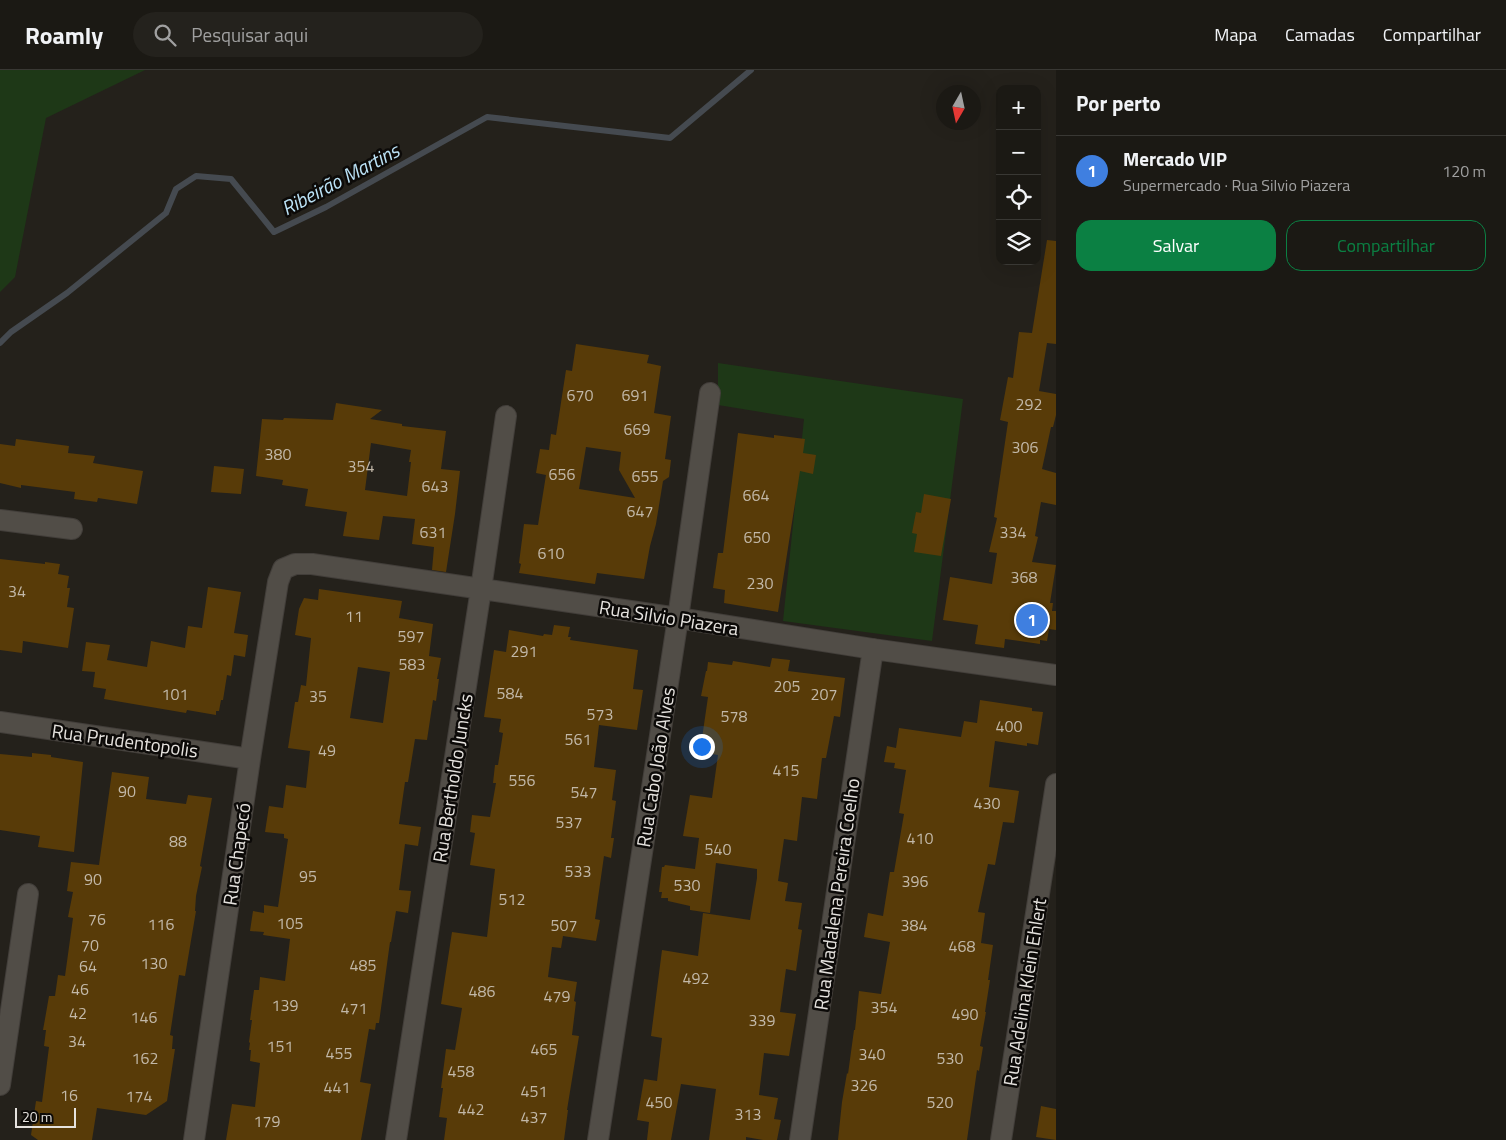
<!DOCTYPE html>
<html lang="pt">
<head>
<meta charset="utf-8">
<style>
  body { margin:0; font-family:"Titillium Web",sans-serif; background:#24221d; color:#f1f3f6 }
  .controls { position:absolute; right:15px; top:15px; display:grid; overflow:hidden; border-radius:10px; box-shadow:0 5px 20px #0002 }
  .controls button { width:45px; height:45px; display:grid; place-items:center; padding:0; border:0; border-bottom:1px solid #393834; background:#1b1914; color:#f1f3f6; font:25px sans-serif }
  .compass { position:absolute; left:936px; top:15px; width:45px; height:45px; border-radius:50%; background:#1b1914; box-shadow:0 5px 20px #0002; rotate:189deg }
  .scale { position:absolute; left:15px; bottom:12px; width:61px; box-sizing:border-box; padding-left:5px; border:2px solid #e5e2de; border-top:0; font-size:14px; line-height:18px; white-space:nowrap; color:#e5e2de; -webkit-text-stroke:4px #0c0a08; paint-order:stroke }
  .you { position:absolute; left:701px; top:676px; width:18px; height:18px; margin:-12px; border:4px solid #fff; border-radius:50%; background:#1a73e8; box-shadow:0 0 0 8px #1a73e833 }
  .badge { display:grid; place-items:center; width:32px; height:32px; border-radius:50%; background:#0b8043; color:#fff; font-size:16px; font-weight:700 }
  .pin { position:absolute; translate:-50% -50%; border:2px solid #fff; box-shadow:0 1px 5px #0006 }
  .list { margin:0; padding:0; list-style:none }
  h2 { display:flex; justify-content:space-between; align-items:center; height:65px; margin:0; padding:0 20px; font-size:21px }
  h2 small { font-size:16px; font-weight:400; color:#a0a0a0 }
  .list li { display:grid; grid-template-columns:32px 1fr auto; gap:15px; align-items:center; box-sizing:border-box; height:70px; padding:0 20px; border-top:1px solid #393834 }
  .list b { display:block; font-size:19px; white-space:nowrap }
  .list p { margin:0; font-size:16px; white-space:nowrap; color:#a0a0a0 }
  .list em { font-size:16px; font-style:normal; color:#a0a0a0 }
  .actions { display:flex; gap:10px; padding:15px 20px }
  .actions a { flex:1; padding:11px 0; border:1px solid #0b8043; border-radius:15px; text-align:center; font-size:18px; color:#0b8043 }
  .actions .main { background:#0b8043; color:#fff }
  .icon { flex:none; width:28px; height:28px; fill:none; stroke:currentColor; stroke-width:2; stroke-linecap:round; stroke-linejoin:round }
  .map { position:relative; flex:none; width:1056px; height:1070px; overflow:hidden }
  header { display:flex; align-items:center; gap:30px; box-sizing:border-box; height:70px; padding:0 25px; background:#1b1914; border-bottom:1px solid #393834 }
  header strong { font-size:24px }
  nav { display:flex; gap:28px; margin-inline-start:auto; font-size:18px }
  .search { width:350px; height:45px; background:#24221d; display:flex; align-items:center; gap:12px; box-sizing:border-box; padding:0 18px; border-radius:28px; color:#a0a0a0; font-size:19px }
  main { display:flex }
  aside { flex:1; background:#1b1914 }
  .map>svg:first-child { display:block }
</style>
</head>
<body>
<header>
<strong>Roamly</strong>
<div class="search"><svg class="icon" aria-label="search" viewBox="0 0 24 24"><circle cx="10" cy="10" r="6"/><path d="M15 15l6 6"/></svg>Pesquisar aqui</div>
<nav><a>Mapa</a><a>Camadas</a><a>Compartilhar</a></nav>
</header>
<main>
<div class="map">
<svg width="1056" height="1070" viewBox="0 0 1056 1070">
  <rect width="100%" height="100%" fill="#24211b"/>
  <!-- green -->
  <path fill="#1e3817" d="M0,0H145L46,48L15,207L0,222Z
    M718,293L963,329L932,571L783,551L804,349L718,335Z"/>
  <g fill="none" stroke-linecap="round" stroke-linejoin="round">
    <!-- stream -->
    <path stroke="#454a50" stroke-width="6" d="M0,273L11,262L67,223L166,143L176,119L196,106L231,109L274,162L326,137L487,47L670,68L751,0"/>
  </g>
  <!-- building -->
  <path fill="#583b08" fill-rule="evenodd" d="M1047,170L1056,171V274L1047,273L1039,321L1056,324V345L1053,357H1051L1042,399L1056,403V435L1041,432L1035,466L1038,467L1032,492L1056,495L1050,533H1053L1052,541H1056V560L1049,559L1047,571L1040,570V574L1005,569L1004,578L975,574L978,555L943,550L950,507L992,514L997,483L989,482L997,448L994,447L1008,352L1000,350L1008,307L1013,308L1019,262L1032,263Z
    M576,274L649,285L647,293L661,296L654,343L671,346L665,389L671,390L669,407L663,411L656,454L650,476L644,509L597,503L595,514L519,503L521,494L519,493L524,454L538,455L546,405L536,403L540,379L549,380L551,364L556,365L566,300L572,301ZM586,377L621,382L619,400L635,428L579,419Z
    M336,333L382,340L370,349L402,354V356L446,361L441,399L460,401L455,444L446,502L432,500L434,477L412,474L415,449L383,446L379,470L343,466L347,442L305,436L308,419L282,415L283,410L256,406L262,349L283,350L284,348L333,350ZM371,373L411,380L409,392H411L407,426L365,420Z
    M738,363L774,368V365L805,369L803,383L816,385L813,404L800,401L778,542L724,533L725,520L713,518L718,483H723Z
    M16,369L69,376L68,383L95,386L93,393L143,401L137,434L98,428L97,432L74,429L75,422L21,415V418L0,413V374L15,376Z
    M214,396L244,399L241,424L211,422Z
    M924,424L951,429L941,486L914,482L917,464L912,463L916,442L921,443Z
    M0,489L45,494V492L60,494L58,504L69,506L67,518H70L67,537L74,538L68,578L23,571L22,583L0,580Z
    M208,517L241,522L234,563L248,565L245,587L234,585L231,606L227,605L223,630H221L219,641H216V645L187,640L186,643L104,629L106,619L93,617L95,602L82,601L86,572L110,575L107,590L147,597L151,571L185,578L188,556L202,558Z
    M319,519L402,531L399,548L433,554L429,586L441,588L437,609H439L436,631L433,630L427,670L415,669L408,712H405L399,754L421,757L418,776L405,774L399,820L411,821L408,843L396,841L391,872H390L379,953H376L375,960L369,959L360,1012L371,1014L361,1070H226L232,1034L255,1037L260,993L250,991L251,980H249L250,973L249,972L252,950H250L254,920H259L260,907L285,911L290,869L263,865L264,862L250,861L253,841L264,843V835L278,837L288,769L284,768V764L265,762L269,736L283,738L286,715L306,718L310,681L288,678L295,632H298L301,615L306,616L311,568L295,565L299,539L304,528L318,530ZM358,597L390,602L383,653L350,648Z
    M554,555L570,557L568,567H571L570,570L638,580L633,619L643,620L637,660L599,655L594,697L616,700L612,730L616,731L611,768H614L611,788L604,786L595,849L600,850L596,871L563,866L561,878L552,877L548,907L577,912L574,931L576,932L572,965L579,966L567,1040H568L564,1070H444L447,1048L439,1047L443,1018H441L446,979L455,980L462,938L441,934L452,862L487,867L495,799L470,795L475,763L470,762L472,745L490,747L496,713H493L495,695H498L503,663L499,662L501,649L484,647L494,580L506,582L509,560L543,566L544,564L552,565Z
    M772,588L790,590L788,601L845,608L840,647L834,646L826,688H822L817,729L802,727L797,771L784,769L778,811L788,813L785,831L802,833L798,859L802,860L796,901L786,899L780,942L796,944L789,986L764,983L759,1025L778,1028L774,1049L781,1050L777,1070H763L746,1067V1070H709L716,1019L681,1014L671,1070H647L649,1052L637,1050L644,1009L657,1011L662,968L651,966L662,880L698,886L703,843L750,850L757,808V799L716,793L710,843L690,840V836L668,831V828H661L662,822H659L662,797H664L665,795L695,799L699,768L683,766L690,725L712,728L718,685L700,682L708,627L701,626L706,601H707L708,592L732,595L733,591L770,597Z
    M980,630L1032,638V641L1043,642L1038,675L1027,673V676L995,671L989,717L1019,721L1014,753L1003,752L995,795L988,794L978,842L985,843L981,873L993,875L988,910H990L985,942H986L980,976L983,977L979,1001L977,1000L967,1070H838L842,1032L847,1003L848,1004L854,960H855L859,921L881,924L890,872L864,867L868,843L883,846L890,802H894L904,744L899,743L906,700L894,698L895,693L884,692L887,676L896,678L899,658L961,667L964,651L977,653Z
    M32,683L51,685V687L83,692L74,782L38,777L40,766L0,760V684L32,687Z
    M112,702L149,707L146,729L186,734L188,725L212,728L200,796L202,797L196,826L195,841H196L185,906L179,905L170,965L173,966L172,979H175L167,1031L146,1045L97,1038L92,1070H38L31,1065L36,1031L42,1032L49,977L44,976L46,960H43L45,949L49,926H55L58,905L65,906L73,848L68,847L73,822L67,821L71,792L99,795Z
    M1041,1036L1056,1039V1070L1036,1067Z"/>
  <g fill="none" stroke-linecap="round" stroke-linejoin="round">
    <defs>
      <path id="minor" d="M0,450L72,459
        M0,652L250,689
        M0,1015L28,824
        M194,1070L250,689L278,512L283,499L295,494H312L678,548L873,579L1056,605
        M396,1070L481,519L506,346
        M598,1070L678,548L710,323
        M800,1070L873,579
        M1001,1070L1056,714"/>
    </defs>
    <!-- minor casing -->
    <use href="#minor" stroke="#423e3a" stroke-width="22"/>
    <!-- minor -->
    <use href="#minor" stroke="#514d47" stroke-width="20"/>
  </g>
  <g text-anchor="middle" dominant-baseline="central" stroke-width="5" stroke-linejoin="round" paint-order="stroke">
    <!-- number labels -->
    <g font-size="16" fill="#c2b8a8">
      <text x="580" y="325">670</text>
      <text x="635" y="325">691</text>
      <text x="1029" y="334">292</text>
      <text x="637" y="359">669</text>
      <text x="1025" y="377">306</text>
      <text x="278" y="384">380</text>
      <text x="361" y="396">354</text>
      <text x="562" y="404">656</text>
      <text x="645" y="406">655</text>
      <text x="435" y="416">643</text>
      <text x="756" y="425">664</text>
      <text x="640" y="441">647</text>
      <text x="433" y="462">631</text>
      <text x="1013" y="462">334</text>
      <text x="757" y="467">650</text>
      <text x="551" y="483">610</text>
      <text x="1024" y="507">368</text>
      <text x="760" y="513">230</text>
      <text x="17" y="521">34</text>
      <text x="354" y="546">11</text>
      <text x="411" y="566">597</text>
      <text x="524" y="581">291</text>
      <text x="412" y="594">583</text>
      <text x="787" y="616">205</text>
      <text x="510" y="623">584</text>
      <text x="175" y="624">101</text>
      <text x="824" y="624">207</text>
      <text x="318" y="626">35</text>
      <text x="600" y="644">573</text>
      <text x="734" y="646">578</text>
      <text x="1009" y="656">400</text>
      <text x="578" y="669">561</text>
      <text x="327" y="680">49</text>
      <text x="786" y="700">415</text>
      <text x="522" y="710">556</text>
      <text x="127" y="721">90</text>
      <text x="584" y="722">547</text>
      <text x="987" y="733">430</text>
      <text x="569" y="752">537</text>
      <text x="920" y="768">410</text>
      <text x="178" y="771">88</text>
      <text x="718" y="779">540</text>
      <text x="578" y="801">533</text>
      <text x="308" y="806">95</text>
      <text x="93" y="809">90</text>
      <text x="915" y="811">396</text>
      <text x="687" y="815">530</text>
      <text x="512" y="829">512</text>
      <text x="97" y="849">76</text>
      <text x="290" y="853">105</text>
      <text x="161" y="854">116</text>
      <text x="564" y="855">507</text>
      <text x="914" y="855">384</text>
      <text x="90" y="875">70</text>
      <text x="962" y="876">468</text>
      <text x="154" y="893">130</text>
      <text x="363" y="895">485</text>
      <text x="88" y="896">64</text>
      <text x="696" y="908">492</text>
      <text x="80" y="919">46</text>
      <text x="482" y="921">486</text>
      <text x="557" y="926">479</text>
      <text x="285" y="935">139</text>
      <text x="884" y="937">354</text>
      <text x="354" y="938">471</text>
      <text x="78" y="943">42</text>
      <text x="965" y="944">490</text>
      <text x="144" y="947">146</text>
      <text x="762" y="950">339</text>
      <text x="77" y="971">34</text>
      <text x="280" y="976">151</text>
      <text x="544" y="979">465</text>
      <text x="339" y="983">455</text>
      <text x="872" y="984">340</text>
      <text x="145" y="988">162</text>
      <text x="950" y="988">530</text>
      <text x="461" y="1001">458</text>
      <text x="864" y="1015">326</text>
      <text x="337" y="1017">441</text>
      <text x="534" y="1021">451</text>
      <text x="69" y="1025">16</text>
      <text x="139" y="1026">174</text>
      <text x="659" y="1032">450</text>
      <text x="940" y="1032">520</text>
      <text x="471" y="1039">442</text>
      <text x="748" y="1044">313</text>
      <text x="534" y="1047">437</text>
      <text x="267" y="1051">179</text>
    </g>
    <!-- street labels -->
    <g font-size="19" fill="#e5e2de" stroke="#0c0a08">
      <text transform="translate(669 547) rotate(9)">Rua Silvio Piazera</text>
      <text transform="translate(125 670) rotate(8)">Rua Prudentopolis</text>
      <text transform="translate(655 697) rotate(-81)">Rua Cabo João Alves</text>
      <text transform="translate(452 708) rotate(-81)">Rua Bertholdo Juncks</text>
      <text transform="translate(236 784) rotate(-82)">Rua Chapecó</text>
      <text transform="translate(836 824) rotate(-82)">Rua Madalena Pereira Coelho</text>
      <text transform="translate(1024 922) rotate(-81)">Rua Adelina Klein Ehlert</text>
    </g>
    <!-- water labels -->
    <g font-size="20" font-style="italic" fill="#bce3f7" stroke="#0c0a08">
      <text transform="translate(340 109) rotate(-28)">Ribeirão Martins</text>
    </g>
  </g>
</svg>
<div class="controls">
<button>+</button>
<button>−</button>
<button><svg class="icon" aria-label="locate" viewBox="0 0 24 24"><circle cx="12" cy="12" r="6"/><path d="M12 2v4M12 18v4M2 12h4M18 12h4"/></svg></button>
<button><svg class="icon" aria-label="layers" viewBox="0 0 24 24"><path d="M12 4l9 5-9 5-9-5zM3 14l9 5 9-5"/></svg></button>
</div>
<svg class="compass" viewBox="-18 -18 36 36"><path d="M0-13l5 13h-10z" fill="#e53935"/><path d="M0 13l5-13h-10z" fill="#a0a0a0"/></svg>
<div class="scale">20 m</div>
<div class="you"></div>
<div class="pin badge" style="left:1032px;top:550px;background:#3f7fe0">1</div>
</div>
<aside>
<h2>Por perto<small></small></h2>
<ul class="list">
<li><span class="badge" style="background:#3f7fe0">1</span><div><b>Mercado VIP</b><p>Supermercado · Rua Silvio Piazera</p></div><em>120 m</em></li>
</ul>
<div class="actions"><a class="main">Salvar</a><a>Compartilhar</a></div>
</aside>
</main>
</body>
</html>
